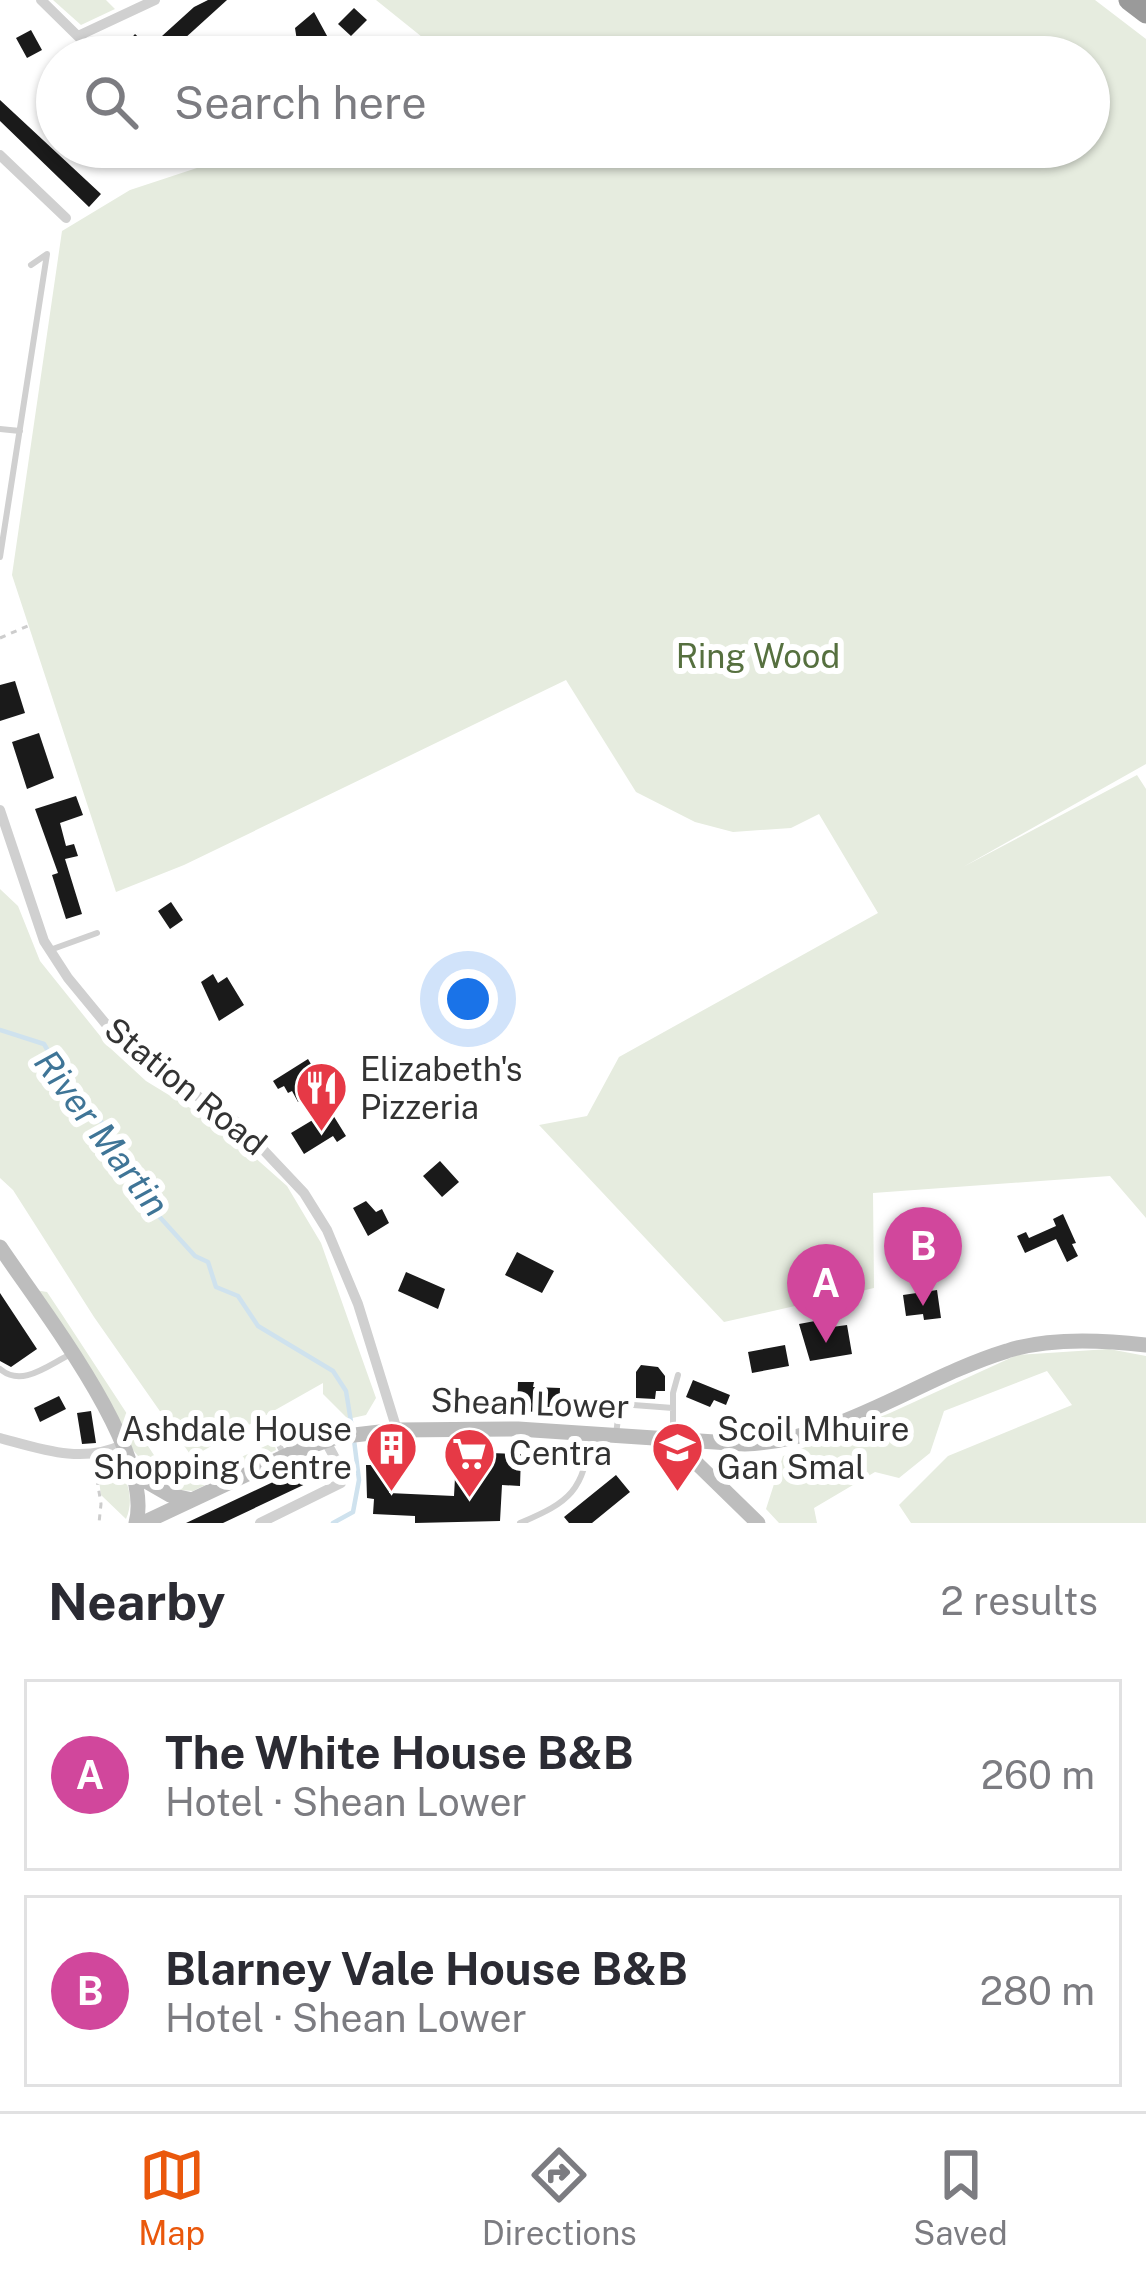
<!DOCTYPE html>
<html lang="en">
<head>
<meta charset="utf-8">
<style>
  body { margin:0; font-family:"Public Sans",sans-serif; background:#f2f2f3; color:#2b2b33 }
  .you { position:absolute; left:468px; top:999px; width:42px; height:42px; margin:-30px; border:9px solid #fff; border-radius:50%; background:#1a73e8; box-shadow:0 0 0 18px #1a73e833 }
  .badge { display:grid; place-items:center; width:78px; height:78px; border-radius:50%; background:#ea580c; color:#fff; font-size:39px; font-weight:700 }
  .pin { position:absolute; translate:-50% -99px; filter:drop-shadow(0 3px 6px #0008) }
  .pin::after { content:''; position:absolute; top:63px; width:42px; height:36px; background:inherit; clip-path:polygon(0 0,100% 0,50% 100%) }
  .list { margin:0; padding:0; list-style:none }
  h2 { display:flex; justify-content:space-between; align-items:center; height:156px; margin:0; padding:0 48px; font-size:51px }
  h2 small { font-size:39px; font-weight:400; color:#7c7c81 }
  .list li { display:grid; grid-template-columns:78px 1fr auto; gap:36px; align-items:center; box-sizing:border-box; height:192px; margin:0 24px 24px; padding:0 24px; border:3px solid #e1e1e2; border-radius:0px }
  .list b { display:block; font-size:45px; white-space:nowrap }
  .list p { margin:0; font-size:39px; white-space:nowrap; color:#7c7c81 }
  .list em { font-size:39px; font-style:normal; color:#7c7c81 }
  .icon { flex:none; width:66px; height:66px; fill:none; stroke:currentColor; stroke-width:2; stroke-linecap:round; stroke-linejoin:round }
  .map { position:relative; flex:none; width:1146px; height:1523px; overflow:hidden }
  .search { position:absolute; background:#fff; box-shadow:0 3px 9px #0004; left:36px; right:36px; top:36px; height:132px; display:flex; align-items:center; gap:30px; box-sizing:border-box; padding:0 42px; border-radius:66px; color:#7c7c81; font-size:45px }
  .sheet { height:588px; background:#fff }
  nav { display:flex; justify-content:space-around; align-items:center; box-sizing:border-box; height:168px; border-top:3px solid #e1e1e2; background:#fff; font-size:33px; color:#7c7c81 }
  nav a { display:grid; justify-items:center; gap:6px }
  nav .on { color:#ea580c }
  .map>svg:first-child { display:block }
</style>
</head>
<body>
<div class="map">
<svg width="1146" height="1523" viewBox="0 0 1146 1523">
  <rect width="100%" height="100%" fill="#fff"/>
  <!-- green -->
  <path fill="#e6ecdf" d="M53,0H106L115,9L81,25Z
    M376,0H1095L1146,39V764L963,867L1137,775L1146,789V1218L1110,1176L873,1193L874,1288L724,1322L539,1125L587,1116L619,1057L878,913L819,814L791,828L733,832L695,822L636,792L566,680L184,865L116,892L12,575L62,231L130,190L206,165L228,147H1089V57H401L431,52L427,41Z
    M0,889L18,906L40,961L109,1047L146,1081L218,1125L287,1186L321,1243L376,1398L366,1415L348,1419L323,1394V1383L192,1457L94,1317L13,1190L0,1178Z
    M35,1290L47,1292L63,1316L167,1475L164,1487L133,1450Z
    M1109,1349L1146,1356V1523H911L899,1505L948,1456L1072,1405L1047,1371L944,1411L930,1453L899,1478L875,1472L814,1508L817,1523H779L766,1509L783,1456L890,1413L1017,1355Z
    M274,1442L276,1450L193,1491L169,1489L174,1480L193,1479Z
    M117,1465C129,1481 134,1501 126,1519L101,1495L99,1481L111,1466Z"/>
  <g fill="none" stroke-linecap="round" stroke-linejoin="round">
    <!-- stream -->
    <path stroke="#cfe2ee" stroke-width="4.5" d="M0,1030L44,1044L69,1087L106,1127L138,1193L195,1256L208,1262L216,1287L238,1296L258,1326L333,1371L346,1391L352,1428
      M333,1523L353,1512L359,1480L354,1440"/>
  </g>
  <!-- building -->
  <path fill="#1a1a1a" d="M208,0H227L173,49L162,36L194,7Z
    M354,8L367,20L351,36L338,24Z
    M314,12L332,45L328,47L333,57H306L297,41L295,28Z
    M31,30L42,50L27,58L16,38Z
    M135,34L148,46L138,57H114Z
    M0,100L101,194L89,207L0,121Z
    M133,147H154L160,158L143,167Z
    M15,681L25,713L0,721V685Z
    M39,733L54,778L27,789L12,742Z
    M76,796L83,815L60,823L66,846L74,844L78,856L65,859L82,914L66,919L52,875L58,873L35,809Z
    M171,902L183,920L170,929L158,911Z
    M213,974L218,983L227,977L244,1005L219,1021L201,982Z
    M308,1059L318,1076L306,1083L313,1094L298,1102L292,1091L288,1093L284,1086L278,1089L273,1081Z
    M321,1115L325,1121L333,1115L346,1136L337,1142L333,1136L304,1154L291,1133Z
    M440,1161L459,1182L442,1197L423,1176Z
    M366,1201L376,1212L382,1209L389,1223L368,1236L353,1208Z
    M1063,1214L1076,1243L1072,1244L1078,1256L1067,1262L1056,1239L1025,1253L1017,1236L1026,1232L1029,1238L1056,1226L1053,1219Z
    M517,1252L554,1271L542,1293L505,1275Z
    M406,1272L445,1289L438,1309L398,1291Z
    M937,1290L941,1318L924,1320L923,1314L906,1316L903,1295Z
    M0,1293L37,1349L11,1367L0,1361Z
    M831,1318L832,1327L847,1325L852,1354L810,1361L799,1324Z
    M785,1345L789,1366L752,1373L748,1352Z
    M641,1365L658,1367L665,1376V1391H656L655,1399L636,1398V1372Z
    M693,1380L730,1395L726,1405L714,1400L710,1407L686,1397Z
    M518,1382H534L533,1387L560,1388L559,1413L517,1411Z
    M59,1396L66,1409L40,1422L34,1408Z
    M91,1411L96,1443L82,1444L77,1413Z
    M491,1453L521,1454L520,1486L502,1485L500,1521L415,1523V1516L373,1514L374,1499L367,1498L366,1465H389V1493L454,1496L456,1459L490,1460Z
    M324,1458L331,1472L223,1523H186Z
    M616,1475L630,1492L592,1523H569L564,1517Z"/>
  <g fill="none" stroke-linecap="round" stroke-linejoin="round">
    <!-- path -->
    <path stroke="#cdcdcd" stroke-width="3" stroke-dasharray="6 6" stroke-linecap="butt" d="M0,638L30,625
      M95,1467L101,1504L99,1523"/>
    <!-- lane -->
    <path stroke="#d0d0d0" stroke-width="6" d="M0,429L20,431
      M0,557L47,254L31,265
      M50,950L97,933
      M0,1369C22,1388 48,1365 71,1354
      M616,1434L620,1404L673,1408
      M673,1434V1393L678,1375
      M276,1439L283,1453
      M520,1523C570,1502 584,1491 590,1435"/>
    <!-- street -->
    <path stroke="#d0d0d0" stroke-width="10" d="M41,0L99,57
      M78,36L155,0
      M367,57L393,45
      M0,155L66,218
      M0,810L44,941L68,978L110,1029L143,1060L238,1123L304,1193L327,1230L358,1304L397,1430
      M0,1438C41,1449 82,1464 122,1445
      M260,1523L341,1483L342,1471L325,1440"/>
    <!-- secondary -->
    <path stroke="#bdbdbd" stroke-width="15" d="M0,1247C40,1307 155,1452 136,1523
      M684,1439L681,1448L758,1523
      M144,1480L170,1495L192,1500
      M717,1482L733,1443
      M143,1523L294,1452L337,1437L397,1430L518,1429L745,1444C843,1440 916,1379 1007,1351C1049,1337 1103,1340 1146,1345"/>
    <!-- highway -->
    <path stroke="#9a9a9a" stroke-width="21" d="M1129,0L1146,13"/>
  </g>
  <!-- icons -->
  <defs>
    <symbol id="restaurant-pin" viewBox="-11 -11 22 30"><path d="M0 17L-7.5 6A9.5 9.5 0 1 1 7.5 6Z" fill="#e63946" stroke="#fff"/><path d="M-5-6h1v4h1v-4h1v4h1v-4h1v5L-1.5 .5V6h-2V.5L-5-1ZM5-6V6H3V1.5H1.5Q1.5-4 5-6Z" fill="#fff"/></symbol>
    <symbol id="building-pin" viewBox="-11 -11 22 30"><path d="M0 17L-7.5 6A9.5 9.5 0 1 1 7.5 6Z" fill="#e63946" stroke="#fff"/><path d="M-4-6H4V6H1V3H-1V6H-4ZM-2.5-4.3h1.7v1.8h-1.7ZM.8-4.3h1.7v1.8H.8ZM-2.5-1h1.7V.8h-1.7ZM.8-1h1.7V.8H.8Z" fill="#fff"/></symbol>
    <symbol id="school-pin" viewBox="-11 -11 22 30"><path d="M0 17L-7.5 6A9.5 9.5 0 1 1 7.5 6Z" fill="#e63946" stroke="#fff"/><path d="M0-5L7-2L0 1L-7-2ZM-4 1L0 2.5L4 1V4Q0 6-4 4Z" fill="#fff"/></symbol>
    <symbol id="supermarket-pin" viewBox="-11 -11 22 30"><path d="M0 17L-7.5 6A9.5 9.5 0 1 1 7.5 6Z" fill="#e63946" stroke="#fff"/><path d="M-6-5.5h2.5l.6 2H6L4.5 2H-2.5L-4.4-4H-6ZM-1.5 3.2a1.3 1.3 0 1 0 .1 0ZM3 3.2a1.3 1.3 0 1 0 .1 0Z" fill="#fff"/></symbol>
  </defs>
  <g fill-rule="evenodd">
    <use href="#restaurant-pin" x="292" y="1058" width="59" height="81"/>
    <use href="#building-pin" x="362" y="1418" width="59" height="81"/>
    <use href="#school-pin" x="648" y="1418" width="59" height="81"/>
    <use href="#supermarket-pin" x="440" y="1424" width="59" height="81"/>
  </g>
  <g text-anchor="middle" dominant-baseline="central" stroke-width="12" stroke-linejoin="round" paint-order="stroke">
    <!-- park labels -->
    <g font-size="33" fill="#56703f" stroke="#fff">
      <text x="758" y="656">Ring Wood</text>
    </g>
    <!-- poi labels -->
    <g font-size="33" fill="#333" stroke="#fff" text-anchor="start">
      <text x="360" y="1069">Elizabeth's<tspan x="360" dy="38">Pizzeria</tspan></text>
      <text x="352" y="1429" text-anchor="end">Ashdale House<tspan x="352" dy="38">Shopping Centre</tspan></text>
      <text x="717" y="1429">Scoil Mhuire<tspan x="717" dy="38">Gan Smal</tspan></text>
      <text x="509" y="1453">Centra</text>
    </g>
    <!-- street labels -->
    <g font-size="33" fill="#333" stroke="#fff">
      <text transform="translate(186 1086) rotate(39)">Station Road</text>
      <text transform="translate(530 1403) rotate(2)">Shean Lower</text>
    </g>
    <!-- water labels -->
    <g font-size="36" font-style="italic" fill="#3f7597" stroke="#fff">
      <text transform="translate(102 1133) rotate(53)">River Martin</text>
    </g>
  </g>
</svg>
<div class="you"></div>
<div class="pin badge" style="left:826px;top:1343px;background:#d1479c">A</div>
<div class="pin badge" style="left:923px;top:1306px;background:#d1479c">B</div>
<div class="search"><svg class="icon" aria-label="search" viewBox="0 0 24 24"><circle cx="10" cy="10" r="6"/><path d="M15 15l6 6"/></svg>Search here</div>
</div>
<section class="sheet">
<h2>Nearby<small>2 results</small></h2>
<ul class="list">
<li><span class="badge" style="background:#d1479c">A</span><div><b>The White House B&amp;B</b><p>Hotel · Shean Lower</p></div><em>260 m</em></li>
<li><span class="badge" style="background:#d1479c">B</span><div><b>Blarney Vale House B&amp;B</b><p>Hotel · Shean Lower</p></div><em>280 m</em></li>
</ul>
</section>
<nav>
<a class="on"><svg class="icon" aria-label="map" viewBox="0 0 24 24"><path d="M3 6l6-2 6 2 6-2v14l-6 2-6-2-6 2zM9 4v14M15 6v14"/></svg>Map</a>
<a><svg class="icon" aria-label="directions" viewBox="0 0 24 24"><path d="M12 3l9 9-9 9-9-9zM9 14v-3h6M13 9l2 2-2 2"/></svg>Directions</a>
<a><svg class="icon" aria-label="saved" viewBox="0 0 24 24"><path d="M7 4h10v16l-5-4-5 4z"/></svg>Saved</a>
</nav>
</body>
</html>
